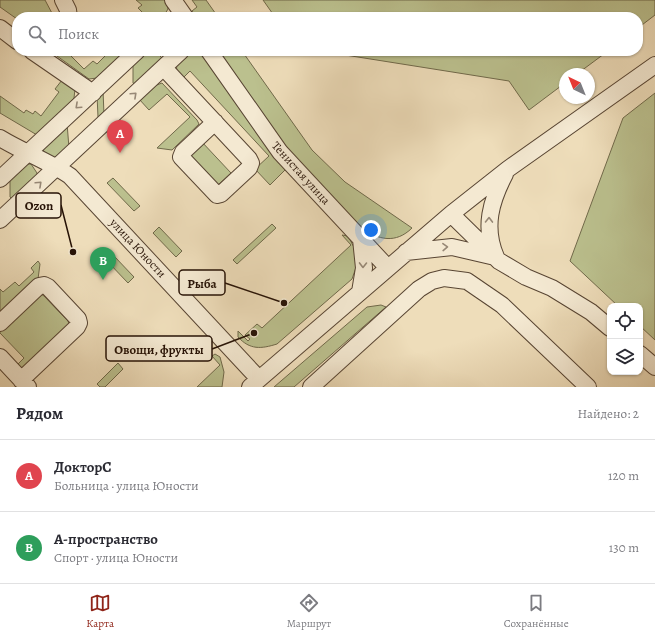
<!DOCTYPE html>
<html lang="ru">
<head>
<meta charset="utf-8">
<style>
  body { margin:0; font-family:Alegreya,serif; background:#f7f7f7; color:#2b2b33 }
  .controls { position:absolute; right:12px; bottom:12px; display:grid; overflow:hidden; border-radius:8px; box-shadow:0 1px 3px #0004 }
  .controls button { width:36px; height:36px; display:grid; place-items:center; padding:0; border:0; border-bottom:1px solid #e1e1e2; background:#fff; color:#2b2b33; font:20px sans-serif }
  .compass { position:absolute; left:559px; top:68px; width:36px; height:36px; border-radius:50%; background:#fff; box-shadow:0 1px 3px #0004; rotate:317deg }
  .you { position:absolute; left:371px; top:230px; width:14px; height:14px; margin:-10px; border:3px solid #fff; border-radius:50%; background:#1a73e8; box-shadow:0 0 0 6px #1a73e833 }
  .badge { display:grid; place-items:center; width:26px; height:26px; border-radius:50%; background:#8f2418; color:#fff; font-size:13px; font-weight:700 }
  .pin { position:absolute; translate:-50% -33px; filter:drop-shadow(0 1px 2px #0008) }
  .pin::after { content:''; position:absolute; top:21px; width:14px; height:12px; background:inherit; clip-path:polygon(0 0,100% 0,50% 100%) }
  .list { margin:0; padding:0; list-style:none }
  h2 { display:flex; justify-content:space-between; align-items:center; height:52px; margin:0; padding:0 16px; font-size:17px }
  h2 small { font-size:13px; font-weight:400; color:#7c7c81 }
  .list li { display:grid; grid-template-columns:26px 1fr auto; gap:12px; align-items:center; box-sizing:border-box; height:72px; padding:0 16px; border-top:1px solid #e1e1e2 }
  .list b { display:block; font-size:15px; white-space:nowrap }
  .list p { margin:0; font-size:13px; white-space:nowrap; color:#7c7c81 }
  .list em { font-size:13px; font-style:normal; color:#7c7c81 }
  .icon { flex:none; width:22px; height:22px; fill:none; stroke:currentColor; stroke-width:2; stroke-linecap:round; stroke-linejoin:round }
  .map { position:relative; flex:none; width:655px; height:387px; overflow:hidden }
  .search { position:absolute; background:#fff; box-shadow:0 1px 3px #0004; left:12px; right:12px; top:12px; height:44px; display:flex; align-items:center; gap:10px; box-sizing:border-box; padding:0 14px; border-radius:16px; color:#7c7c81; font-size:15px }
  .sheet { height:196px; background:#fff }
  nav { display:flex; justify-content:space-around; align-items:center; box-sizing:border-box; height:56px; border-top:1px solid #e1e1e2; background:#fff; font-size:11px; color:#7c7c81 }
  nav a { display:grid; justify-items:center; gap:2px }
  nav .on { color:#8f2418 }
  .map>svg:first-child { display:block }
</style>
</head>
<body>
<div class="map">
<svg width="655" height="387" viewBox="0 0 655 387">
  <rect width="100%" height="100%" fill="#eeddba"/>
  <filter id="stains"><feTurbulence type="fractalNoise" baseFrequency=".005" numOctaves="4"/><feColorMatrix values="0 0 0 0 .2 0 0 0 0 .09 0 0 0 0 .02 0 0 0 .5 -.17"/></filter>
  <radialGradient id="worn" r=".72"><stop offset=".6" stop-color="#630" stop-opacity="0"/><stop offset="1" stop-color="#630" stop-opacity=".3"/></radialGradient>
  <!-- green -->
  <path fill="#bbc08e" stroke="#70694a" d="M0,0H45L54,17H17V19L0,7Z
    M136,0H166L168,9L163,17H138L142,12L138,8L142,5Z
    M192,0H206L218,17H196L192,11L197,7Z
    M263,0H655V15L638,28V17H275Z
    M50,51H66L84,69L93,61L97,64L110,51H127L97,78L89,79Z
    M149,51H155L163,59L136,86L133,83V62L143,53Z
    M188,51H203L287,168L270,185L255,169L269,156L190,71L181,80C172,66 178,60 188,51Z
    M219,51H242L312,150L345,182L412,228C396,244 378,240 362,228L294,156L278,137Z
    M320,51H608L577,74H565V83L529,110L509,81Z
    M62,80L75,89L74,98L37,135L0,113V96L24,113L26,110L33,114L35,111L41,116L59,92L55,89Z
    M162,83L197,120L199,124L172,150L157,148L190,117L167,94L149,110L139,99L154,86Z
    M103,90L104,115L100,119L98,117L97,95Z
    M655,93V340L640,326V306H618L570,261L623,118Z
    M67,123L69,148L55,158L44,152L43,149Z
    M201,141L231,173L218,185L204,176L207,173L204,169L201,172L188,159Z
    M26,164H31L37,173V178L14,201L10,197V175Z
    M113,178L140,206L134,211L107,183Z
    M272,224L276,228L237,264L233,260Z
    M159,227L182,251L176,257L153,233Z
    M342,235L348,236L357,253L358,262L352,279L277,344C261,349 250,350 238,337V331L248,341L250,339L245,335L257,324L262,328L351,245Z
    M114,256L134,277L128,283L108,262Z
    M38,261L40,264L38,279L0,313V289L3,292L15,282L19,286L34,272L31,268Z
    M41,294L44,296L68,321L69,324L25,367L20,368L17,365L24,358L0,333V330Z
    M381,305L386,307L294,387H274L367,307Z
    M215,354L220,357L224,372L222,387H197L220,365L212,356Z
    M118,363L123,369L105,387H100L97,384Z"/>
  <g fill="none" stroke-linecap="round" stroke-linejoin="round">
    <defs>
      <path id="minor" d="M63,0L68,10L69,17
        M173,0L185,17
        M0,28L17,41
        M32,51L93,93
        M209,51L280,152L388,268
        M164,68L249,159L251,163L249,168L221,194L217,195L181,157L183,152L215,122
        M0,138C23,152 48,161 70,176L259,379
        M0,179L137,51
        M451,214L499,261L526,277L552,288L591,312L610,328
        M0,220L181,51
        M406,252L452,247L495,257
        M496,257C483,227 491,201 505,174
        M360,292L364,268L361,239
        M0,323L39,286L44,285L48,287L78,319L79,323L77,327L21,380
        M640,354L655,367
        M0,357L28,387
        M250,387L451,214L508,169L655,65
        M311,387L419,289L432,281L444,278L467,281L502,305L588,387"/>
    </defs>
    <!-- minor casing -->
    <use href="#minor" stroke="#584533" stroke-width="18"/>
    <!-- minor -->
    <use href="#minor" stroke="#f4e9d2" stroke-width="16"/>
  </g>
  <!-- one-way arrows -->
  <defs><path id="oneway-chevron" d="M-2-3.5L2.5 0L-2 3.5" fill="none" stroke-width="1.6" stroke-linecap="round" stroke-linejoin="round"/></defs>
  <g stroke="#978876">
    <use href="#oneway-chevron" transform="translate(134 95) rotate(-43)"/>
    <use href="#oneway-chevron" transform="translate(78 106) rotate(137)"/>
    <use href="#oneway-chevron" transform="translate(39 184) rotate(-43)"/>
    <use href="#oneway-chevron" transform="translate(489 220) rotate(-89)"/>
    <use href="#oneway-chevron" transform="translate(445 247) rotate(-2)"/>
    <use href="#oneway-chevron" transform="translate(363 265) rotate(91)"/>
  </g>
  <g text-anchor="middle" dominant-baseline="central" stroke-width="3" stroke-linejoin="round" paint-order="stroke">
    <!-- street labels -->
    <g font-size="12" fill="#261206" stroke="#f4e9d2">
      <text transform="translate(301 173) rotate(48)">Тенистая улица</text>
      <text transform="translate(138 248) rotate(47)">улица Юности</text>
    </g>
  </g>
  <!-- callouts -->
  <path fill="none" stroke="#261206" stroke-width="1.5" d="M73 252L61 205M284 303L225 283M254 333L212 349"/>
  <g fill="#261206" stroke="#f4e9d2" stroke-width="1.5">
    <circle cx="73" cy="252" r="4"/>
    <circle cx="284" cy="303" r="4"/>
    <circle cx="254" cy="333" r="4"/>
  </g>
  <g fill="#f4e9d2" stroke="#261206" stroke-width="1.5">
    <rect x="16" y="193" width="45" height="25" rx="4"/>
    <rect x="179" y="270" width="46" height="25" rx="4"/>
    <rect x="106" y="336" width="106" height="25" rx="4"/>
  </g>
  <g font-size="13" text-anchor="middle" font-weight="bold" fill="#261206">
    <text x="39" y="210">Ozon</text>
    <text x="202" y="288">Рыба</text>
    <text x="159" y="354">Овощи, фрукты</text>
  </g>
  <rect width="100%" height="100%" filter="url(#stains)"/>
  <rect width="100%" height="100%" fill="url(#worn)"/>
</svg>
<div class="controls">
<button><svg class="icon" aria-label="locate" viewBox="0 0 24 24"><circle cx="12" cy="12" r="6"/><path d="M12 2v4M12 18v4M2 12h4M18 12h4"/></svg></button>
<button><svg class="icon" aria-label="layers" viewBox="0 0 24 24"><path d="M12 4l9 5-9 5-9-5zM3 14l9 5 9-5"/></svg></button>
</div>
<svg class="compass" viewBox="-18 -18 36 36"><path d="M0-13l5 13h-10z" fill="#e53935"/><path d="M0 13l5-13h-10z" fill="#7c7c81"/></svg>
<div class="you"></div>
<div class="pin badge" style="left:120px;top:153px;background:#e0444e">A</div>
<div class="pin badge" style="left:103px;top:280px;background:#2e9e5b">B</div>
<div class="search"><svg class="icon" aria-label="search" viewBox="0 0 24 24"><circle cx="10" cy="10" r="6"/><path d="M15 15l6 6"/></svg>Поиск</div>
</div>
<section class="sheet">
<h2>Рядом<small>Найдено: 2</small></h2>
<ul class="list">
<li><span class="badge" style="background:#e0444e">A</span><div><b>ДокторС</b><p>Больница · улица Юности</p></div><em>120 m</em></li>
<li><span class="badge" style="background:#2e9e5b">B</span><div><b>А-пространство</b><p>Спорт · улица Юности</p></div><em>130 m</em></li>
</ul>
</section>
<nav>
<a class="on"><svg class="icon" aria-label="map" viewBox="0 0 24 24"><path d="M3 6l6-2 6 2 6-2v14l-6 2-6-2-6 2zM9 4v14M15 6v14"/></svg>Карта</a>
<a><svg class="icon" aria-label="directions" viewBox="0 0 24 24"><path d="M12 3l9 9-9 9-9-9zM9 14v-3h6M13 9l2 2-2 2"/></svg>Маршрут</a>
<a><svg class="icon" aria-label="saved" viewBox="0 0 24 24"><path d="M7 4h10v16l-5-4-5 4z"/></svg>Сохранённые</a>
</nav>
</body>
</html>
